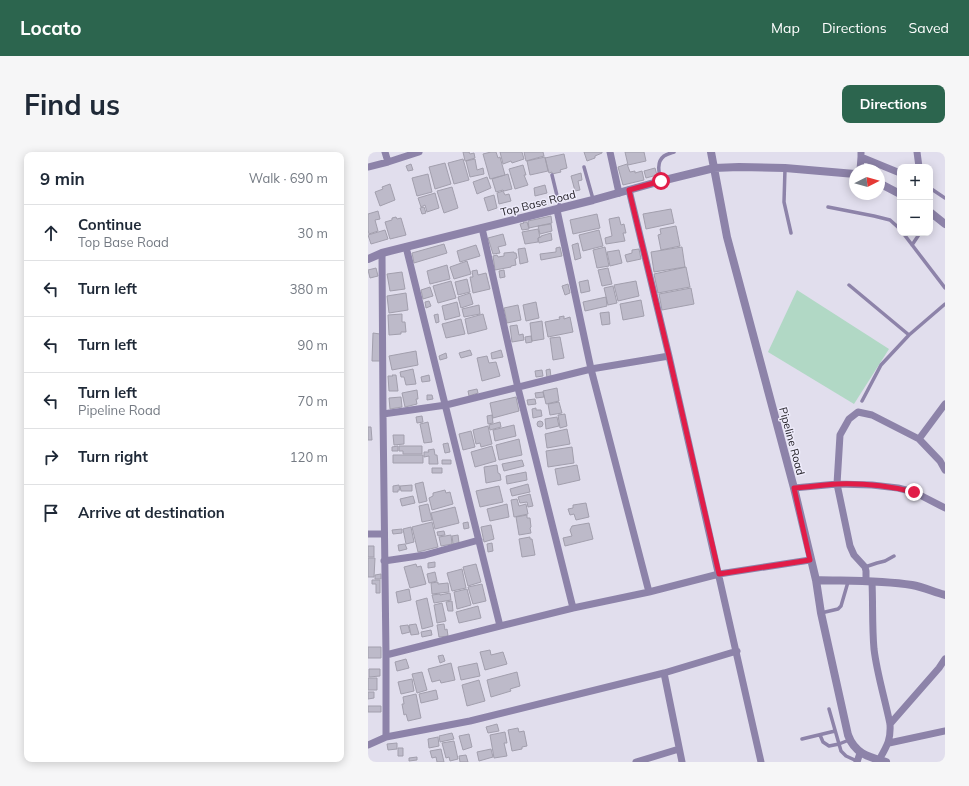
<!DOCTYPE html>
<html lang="en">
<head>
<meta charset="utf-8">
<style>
  body { margin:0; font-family:Mulish,sans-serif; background:#f6f6f7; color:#1f2937 }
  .controls { position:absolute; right:12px; top:12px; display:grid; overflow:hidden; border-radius:8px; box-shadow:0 2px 10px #0003 }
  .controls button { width:36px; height:36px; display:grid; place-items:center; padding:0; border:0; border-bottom:1px solid #e0e1e3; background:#fff; color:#1f2937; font:20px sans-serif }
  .compass { position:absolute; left:481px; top:12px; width:36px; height:36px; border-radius:50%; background:#fff; box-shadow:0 2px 10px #0003; rotate:84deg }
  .stop { position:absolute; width:12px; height:12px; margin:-9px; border:3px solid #e11d48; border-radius:50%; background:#fff }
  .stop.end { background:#e11d48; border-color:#fff; box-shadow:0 1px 4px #0008 }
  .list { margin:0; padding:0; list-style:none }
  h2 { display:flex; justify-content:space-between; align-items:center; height:52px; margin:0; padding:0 16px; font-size:17px }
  h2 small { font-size:13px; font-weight:400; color:#747a83 }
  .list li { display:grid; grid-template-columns:26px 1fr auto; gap:12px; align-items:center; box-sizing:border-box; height:56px; padding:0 16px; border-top:1px solid #e0e1e3 }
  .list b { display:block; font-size:15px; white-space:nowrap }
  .list p { margin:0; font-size:13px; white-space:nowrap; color:#747a83 }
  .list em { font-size:13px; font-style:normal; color:#747a83 }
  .icon { flex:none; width:22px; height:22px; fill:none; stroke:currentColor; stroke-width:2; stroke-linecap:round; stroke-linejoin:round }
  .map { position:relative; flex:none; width:577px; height:610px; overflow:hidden; border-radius:8px }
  header { display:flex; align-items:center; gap:24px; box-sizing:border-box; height:56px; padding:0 20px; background:#2c654e; color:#fff }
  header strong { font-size:19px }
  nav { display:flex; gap:22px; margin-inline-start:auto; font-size:14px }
  .intro { display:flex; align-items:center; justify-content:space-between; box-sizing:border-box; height:96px; padding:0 24px }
  h1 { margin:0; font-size:28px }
  .button { padding:10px 18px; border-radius:8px; background:#2c654e; color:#fff; font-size:14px; font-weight:700 }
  main { display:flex; gap:24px; padding:0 24px }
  aside { flex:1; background:#fff; border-radius:8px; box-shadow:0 2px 10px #0003 }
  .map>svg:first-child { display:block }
</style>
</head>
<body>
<header>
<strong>Locato</strong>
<nav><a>Map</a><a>Directions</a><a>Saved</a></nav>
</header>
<div class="intro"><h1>Find us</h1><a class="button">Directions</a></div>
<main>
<aside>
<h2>9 min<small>Walk · 690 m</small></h2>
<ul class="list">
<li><svg class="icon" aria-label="ahead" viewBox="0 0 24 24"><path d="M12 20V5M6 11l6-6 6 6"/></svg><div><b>Continue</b><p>Top Base Road</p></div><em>30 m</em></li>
<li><svg class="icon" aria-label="left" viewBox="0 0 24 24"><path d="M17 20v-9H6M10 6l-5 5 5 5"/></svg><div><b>Turn left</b></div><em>380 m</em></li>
<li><svg class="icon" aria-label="left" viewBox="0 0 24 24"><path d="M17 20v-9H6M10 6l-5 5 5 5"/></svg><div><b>Turn left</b></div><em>90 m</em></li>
<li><svg class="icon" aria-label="left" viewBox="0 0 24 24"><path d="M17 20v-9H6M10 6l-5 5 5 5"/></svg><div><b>Turn left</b><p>Pipeline Road</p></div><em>70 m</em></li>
<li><svg class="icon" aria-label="right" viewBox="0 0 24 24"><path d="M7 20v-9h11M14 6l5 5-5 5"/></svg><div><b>Turn right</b></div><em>120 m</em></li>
<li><svg class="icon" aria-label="arrive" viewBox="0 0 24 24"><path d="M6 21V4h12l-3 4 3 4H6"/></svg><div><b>Arrive at destination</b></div></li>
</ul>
</aside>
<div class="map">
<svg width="577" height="610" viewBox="0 0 577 610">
  <rect width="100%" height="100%" fill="#e1deed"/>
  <!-- green -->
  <path fill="#b1d8c5" d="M429,138L521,197L486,252L400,200Z"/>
  <!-- building -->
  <path fill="#bdbac9" stroke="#a29fad" d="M95,0H101L102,2L106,1L107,6L97,9Z
    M123,0H128L130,6L132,5L137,23L122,27L115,2Z
    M132,0H154L156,7L144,11L143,9L135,12Z
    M156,0H175L176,4L158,9Z
    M216,0H234V1L227,4V6L219,9Z
    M257,0H276L278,9L260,13Z
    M196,2L199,16L192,18L193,20L184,22V20L181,21L177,6Z
    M177,5L180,19L162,23L159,9Z
    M95,7L101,28L86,32L80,11Z
    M107,7L109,18L115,16L116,22L102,25L98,9Z
    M77,11L83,32L67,37L61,15Z
    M43,12L45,18L40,19L38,14Z
    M259,12L262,20L267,19V21L274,19L276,28L255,33L250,15Z
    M155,13L158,23H156L160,33L147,37L141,17Z
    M287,16L289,23L278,26L276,19Z
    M213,21L214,28L210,29L212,38L207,39L203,24Z
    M60,22L64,40L49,44L44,26Z
    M140,22L144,37L136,39L135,38L128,40L124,27Z
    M119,25L123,36L109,42L105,30Z
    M22,32L27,48L12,54L7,40L15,37L14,35Z
    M177,33L179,41L167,44L166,36Z
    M84,35L90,56L76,61L69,39Z
    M135,39L137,43L141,42L143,49L131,52L129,41Z
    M67,41L71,56L59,60L57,53L53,55L50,46Z
    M126,43L129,56L120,59L116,46Z
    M56,55L58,61L54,62L52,56Z
    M303,57L306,71L278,77L275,62Z
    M10,59L12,67L7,68L10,79L1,82L0,78V62Z
    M229,62L232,76L205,82L202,68Z
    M183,64L184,71L161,76L160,69Z
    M28,65L29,67L33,66L38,83L22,87L17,70L24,68V66Z
    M251,65L253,73L256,72L258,81H255L257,89L238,92L237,86L244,84L241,67Z
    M155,70H159L161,77L154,78L152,72L156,71Z
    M183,72L184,79L172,82L170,74Z
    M308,74L312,94L293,98L290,83L293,82L292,77Z
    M170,77L172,85L170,86V90L157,92L154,80Z
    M17,78L20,87L3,92L0,83Z
    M231,78L235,94L215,99L211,83Z
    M183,81L184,88L171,91L170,86L173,85V84Z
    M135,82L138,93L130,95L132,101L125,102L120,86Z
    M210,91L213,106L207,108L204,93Z
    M76,92L79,101L46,111L44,101Z
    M108,93L112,104L92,110L89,99Z
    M192,95L194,104L173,108L172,102L188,100V96Z
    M237,95L241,114L229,116L225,98Z
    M314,95L317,115L286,120L283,100Z
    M157,96L160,110L152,112L150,97Z
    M271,97L273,107L259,110L257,103L264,101V98Z
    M251,98L254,111L242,114L239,100Z
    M146,100V101H148L149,106L147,107L148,113L143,114V115L127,118L125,104L129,103L130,105L136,104V101Z
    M99,109L103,122L86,127L82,115Z
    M79,113L82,127L62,132L59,119Z
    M318,115L322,135L290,141L286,122Z
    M8,116L10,124L2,126L0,118Z
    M240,116L244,132L234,134L230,118Z
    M109,118L110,123L118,121L122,137L105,141L102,125H105L104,119Z
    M136,118L137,125L132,126L131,119Z
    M34,120L37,137L22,139L19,122Z
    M99,127L102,140L90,143L87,130Z
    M220,128L222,139L213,141L211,130Z
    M83,129L88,146L70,151L65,134Z
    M268,129L271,144L250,149L246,133Z
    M200,132L202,141L197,143L194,134Z
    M245,134L249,151L240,153L236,136Z
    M62,135L65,144L55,147L53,138Z
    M323,136L326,152L294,158L291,142Z
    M38,141L40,158L21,161L19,144Z
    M102,141L105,152L93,156L90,145Z
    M238,145L239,154L217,159L215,150Z
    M273,148L276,164L255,168L252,152Z
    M61,149L63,154L58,156L57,150Z
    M89,150L92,164L77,168L74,154Z
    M168,150L171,166L158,169L155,153Z
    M111,153L112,162L96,165L94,157Z
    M150,153L153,168L139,171L136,156Z
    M241,160L242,172L234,173L232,161Z
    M34,162V170H37L38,180H33V182L21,183L20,163Z
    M70,162L71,170L68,171L66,163Z
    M115,162L119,177L100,182L97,167Z
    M196,164V167L202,165L205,180L180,185L177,170L192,167L191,165Z
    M93,167L97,182L78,186L74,172Z
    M174,169L176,187L164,189L162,171Z
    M149,173L151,183L155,182L156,188L144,190L142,174Z
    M5,181L12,182V209H4Z
    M163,184L164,190L158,191L157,185Z
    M192,185L196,206L185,208L182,186Z
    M102,198L104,203L93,206L91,201Z
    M133,198L135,205L124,207L123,201Z
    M48,199L50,213L24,218L21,204Z
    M78,201L79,206L72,208L71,204Z
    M119,204L121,211L128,210L132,224L114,229L109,206Z
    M45,217L48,232L38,233L36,225H33L32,220Z
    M182,217L183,225L179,226L178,218Z
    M174,218L175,224L168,225L167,219Z
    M24,223H28L30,239H21L20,224H25Z
    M61,223L62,229L54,230L53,225Z
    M189,236L191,249L178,252L175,239Z
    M109,237L110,241L101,244L100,239Z
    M49,238L50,247H48L49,252L37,255L34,241Z
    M175,240L176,245L168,246L167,241Z
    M59,243H64L65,247L59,248Z
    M33,245L34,255L22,257L21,246Z
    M148,245L151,259L125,266L122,251Z
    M167,247L168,252L160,253L159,248Z
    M191,250L194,261L182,263L180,252Z
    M168,256V258H173L174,264L165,266L164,257Z
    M197,262L199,274L192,276L190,263Z
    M124,263L125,271L120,272L119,264Z
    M54,264L55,270L49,271L48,265Z
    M189,265L191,274L178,277L177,267Z
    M169 272a3 3 0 1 1 6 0a3 3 0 1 1-6 0Z
    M60,270L64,290L56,291L52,272Z
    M132,270L133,275L122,278L121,273Z
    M146,273L148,284L127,289L125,278Z
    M120,274L124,292L113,295L112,291L108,292L105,278Z
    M0,275H3L4,288H0Z
    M199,277L202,292L179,296L177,282Z
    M103,279L107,295L95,298L91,282Z
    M25,283H36V292L26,293Z
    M151,287L154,303L131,308L128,293Z
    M80,291L82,300L77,301L75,292Z
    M30,294V299H24V295Z
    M31,294H54V302H35V299H31Z
    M124,294L128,309L107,315L103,300Z
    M204,295L206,311L180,315L178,299Z
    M66,297L67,303H69L70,312H61V304L56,305V300H61L60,298Z
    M25,303H55V311H25Z
    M74,308H83V312H74Z
    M154,308L156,314L136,319L134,312Z
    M129,313L130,321L132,322L133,328L118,331L116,315Z
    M209,313L212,328L190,333L187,317Z
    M64,316H74V321H64Z
    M158,320L159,328L139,332L138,324Z
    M55,330L59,349L51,351L47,332Z
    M160,332L162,340L144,344L142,337Z
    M31,333L32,338H30V340H25V334Z
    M44,333V339H33L32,334Z
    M131,334L135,350L112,355L108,339Z
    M77,338L78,341L82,340L85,352L64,358L61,346L65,344V341Z
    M162,342L165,354L160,355L159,350L152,351L150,345Z
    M45,344L47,351L34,354L32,347Z
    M149,347L151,354L158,352L160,362L146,365L143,348Z
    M218,351L221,365L208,368L206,362L202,363L200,357L205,356V353Z
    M60,352L64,368L54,370L51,354Z
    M139,352L141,365L122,369L119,357Z
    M87,355L91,371L67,377L63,361Z
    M159,363V366H162L163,375L162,376L163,381L151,383L148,365Z
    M64,370L70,395L50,400L44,375Z
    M100,370L101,376L96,377L95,371Z
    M221,371L225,387L197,394L195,386L204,384L202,378L204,374Z
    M123,373L126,387L116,390L113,375Z
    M43,375L46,390L38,392L35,377Z
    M34,377V381L25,382L24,378Z
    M76,379L77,383L70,384L69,380Z
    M83,383L84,392L73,394L71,385Z
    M90,383L91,391L85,392L84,384Z
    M162,385V387H164L167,403L154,405L151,387Z
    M124,391L125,399L120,400L119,392Z
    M37,392L39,397L31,399L30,393Z
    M0,394H6V405H0Z
    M0,406H7L6,425H0Z
    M67,410V415L60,416V411Z
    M48,412L49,415L53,414L58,432L42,436L36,415Z
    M108,412L113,430L100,434L95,415Z
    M94,417L98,436L84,439L79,421Z
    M67,420L69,429L61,431L59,422Z
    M13,422V427H7V423Z
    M4,428H12V441H8V432H4Z
    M70,430V432L80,431L81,440L64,442L63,431Z
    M114,432L118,449L105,452L100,435Z
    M41,437L43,448L30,451L28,440Z
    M99,437L103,453L89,457L86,440Z
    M82,441L83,448L66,451L64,443L72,442V443Z
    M59,446L65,474L54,477L48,449Z
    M84,449L85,459H80L78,450Z
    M74,451L78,469L69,471L66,453Z
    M110,454L113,466L91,471L88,460Z
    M48,472L51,482L43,483L41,473Z
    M76,472L77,478L79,477L80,484L71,485L69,473Z
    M40,473L42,480L34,482L32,474Z
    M63,478L64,483L54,485L53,480Z
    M0,495H13V506H0Z
    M122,498L123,503L135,500L139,512L117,518L112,500Z
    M75,503L77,509L72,511L70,504Z
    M38,507L41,516L29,519L27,510Z
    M83,511L87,528L73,531L72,528L64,530L60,517Z
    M109,511L112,524L93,528L90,515Z
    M1,517H12V524L1,525Z
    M54,520L59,538L49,541L44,522Z
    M149,520L152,534L142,537L143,539L123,545L119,528Z
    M0,526H9V538H0Z
    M44,527L46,539L33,542L30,530Z
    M111,528L117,549L99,554L94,533Z
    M68,538L70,547L53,551L51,542Z
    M0,540H6V546L0,547Z
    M48,542L53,566L40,569L38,562L36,563L34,552H36L35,545Z
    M0,554H13V560H0Z
    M129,572L131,579L120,581L118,575Z
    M150,576L151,580L156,579L159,594L154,595V597L144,599L140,578Z
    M137,580L139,591H136L139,604L126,606L122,583Z
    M84,581L86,587L72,590L71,584Z
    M101,582L104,595L95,598L91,584Z
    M70,585L71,594L61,596L60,587Z
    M86,589L90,607L82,609L81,605L78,606L74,591Z
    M29,591V597L20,598L19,592Z
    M30,596H35V604H30Z
    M73,597L76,610H69L68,605L64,606L62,599Z
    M123,597L125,605L111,609L109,600Z
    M98,603L100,610H92L91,604Z
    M49,605V608L41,609V606Z"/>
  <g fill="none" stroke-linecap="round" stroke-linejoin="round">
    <!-- service -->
    <path stroke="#8d83a9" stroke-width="3.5" d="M216,15L225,47
      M417,17L416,50L423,81
      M184,23L192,56
      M293,29C291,21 288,10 296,4C299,2 303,1 306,0
      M562,36L577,46
      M460,55L506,64L522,68L532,77
      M562,69L566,64
      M535,81L577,136
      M544,93L552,81
      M481,133L541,183
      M494,249L513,213L541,183L577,152
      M497,415L509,411L517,409L526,404
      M453,461L470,457L473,454L480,430
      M461,557L473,599L478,604L489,609
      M452,583L455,590L461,594L471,592L481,588
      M434,587L467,579"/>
    <!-- minor -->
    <path stroke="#8d83a9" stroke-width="7" d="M17,0L20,10
      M242,0L251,41
      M493,0V5L532,21
      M549,0L551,15
      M0,15L20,10L51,0
      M492,18L493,5
      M261,38L301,204L393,610
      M189,58L223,217L281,440
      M114,76L150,236L205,456
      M38,95L132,474
      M14,101L15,262L18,503V585
      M15,262L78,253L223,217L301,204
      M551,287L577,252
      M426,336L469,332L504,333L530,336L546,340L577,356
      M0,382H16
      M16,409L57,403L111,388
      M498,429V419L497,415L486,403L482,394L469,332L472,283L481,267L490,260L504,263L551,287L572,309L577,318
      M504,430C505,452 504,475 506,497C509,522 517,547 522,572C523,588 519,594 511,608
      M18,503L132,474L205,456L281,440L351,422L442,408
      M296,521L314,610
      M522,572L571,516L577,507
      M521,591L577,579
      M0,593L18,585L102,569L296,521L369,499
      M268,610L311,597
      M489,610L492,601"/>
    <!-- tertiary -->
    <path stroke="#8d83a9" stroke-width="8" d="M343,0L359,85L426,336L448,428L453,461L480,583C487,602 501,605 518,610
      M511,31L532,42
      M562,60L577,72
      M0,107L14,101L225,48L293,29L346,16L371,15L417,16L487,22
      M448,428C480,429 512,428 544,433C555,435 566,440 577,443"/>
  </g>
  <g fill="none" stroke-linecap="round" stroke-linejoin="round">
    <!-- route -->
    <path stroke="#e11d48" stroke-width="5" d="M293,29L261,38L301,204L351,422L442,408L426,336C440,335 455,333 469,332C495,331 521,334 546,340"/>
  </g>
  <g text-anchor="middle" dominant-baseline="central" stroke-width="3" stroke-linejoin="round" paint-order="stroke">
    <!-- street labels -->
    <g font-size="11" fill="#252329" stroke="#eeebfb">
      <text transform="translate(170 51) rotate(-14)">Top Base Road</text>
      <text transform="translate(424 289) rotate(75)">Pipeline Road</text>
    </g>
  </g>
</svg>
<div class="controls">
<button>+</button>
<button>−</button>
</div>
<svg class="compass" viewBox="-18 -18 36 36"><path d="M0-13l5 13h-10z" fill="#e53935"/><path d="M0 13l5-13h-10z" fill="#747a83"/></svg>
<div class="stop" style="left:293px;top:29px"></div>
<div class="stop end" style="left:546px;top:340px"></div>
</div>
</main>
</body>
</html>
